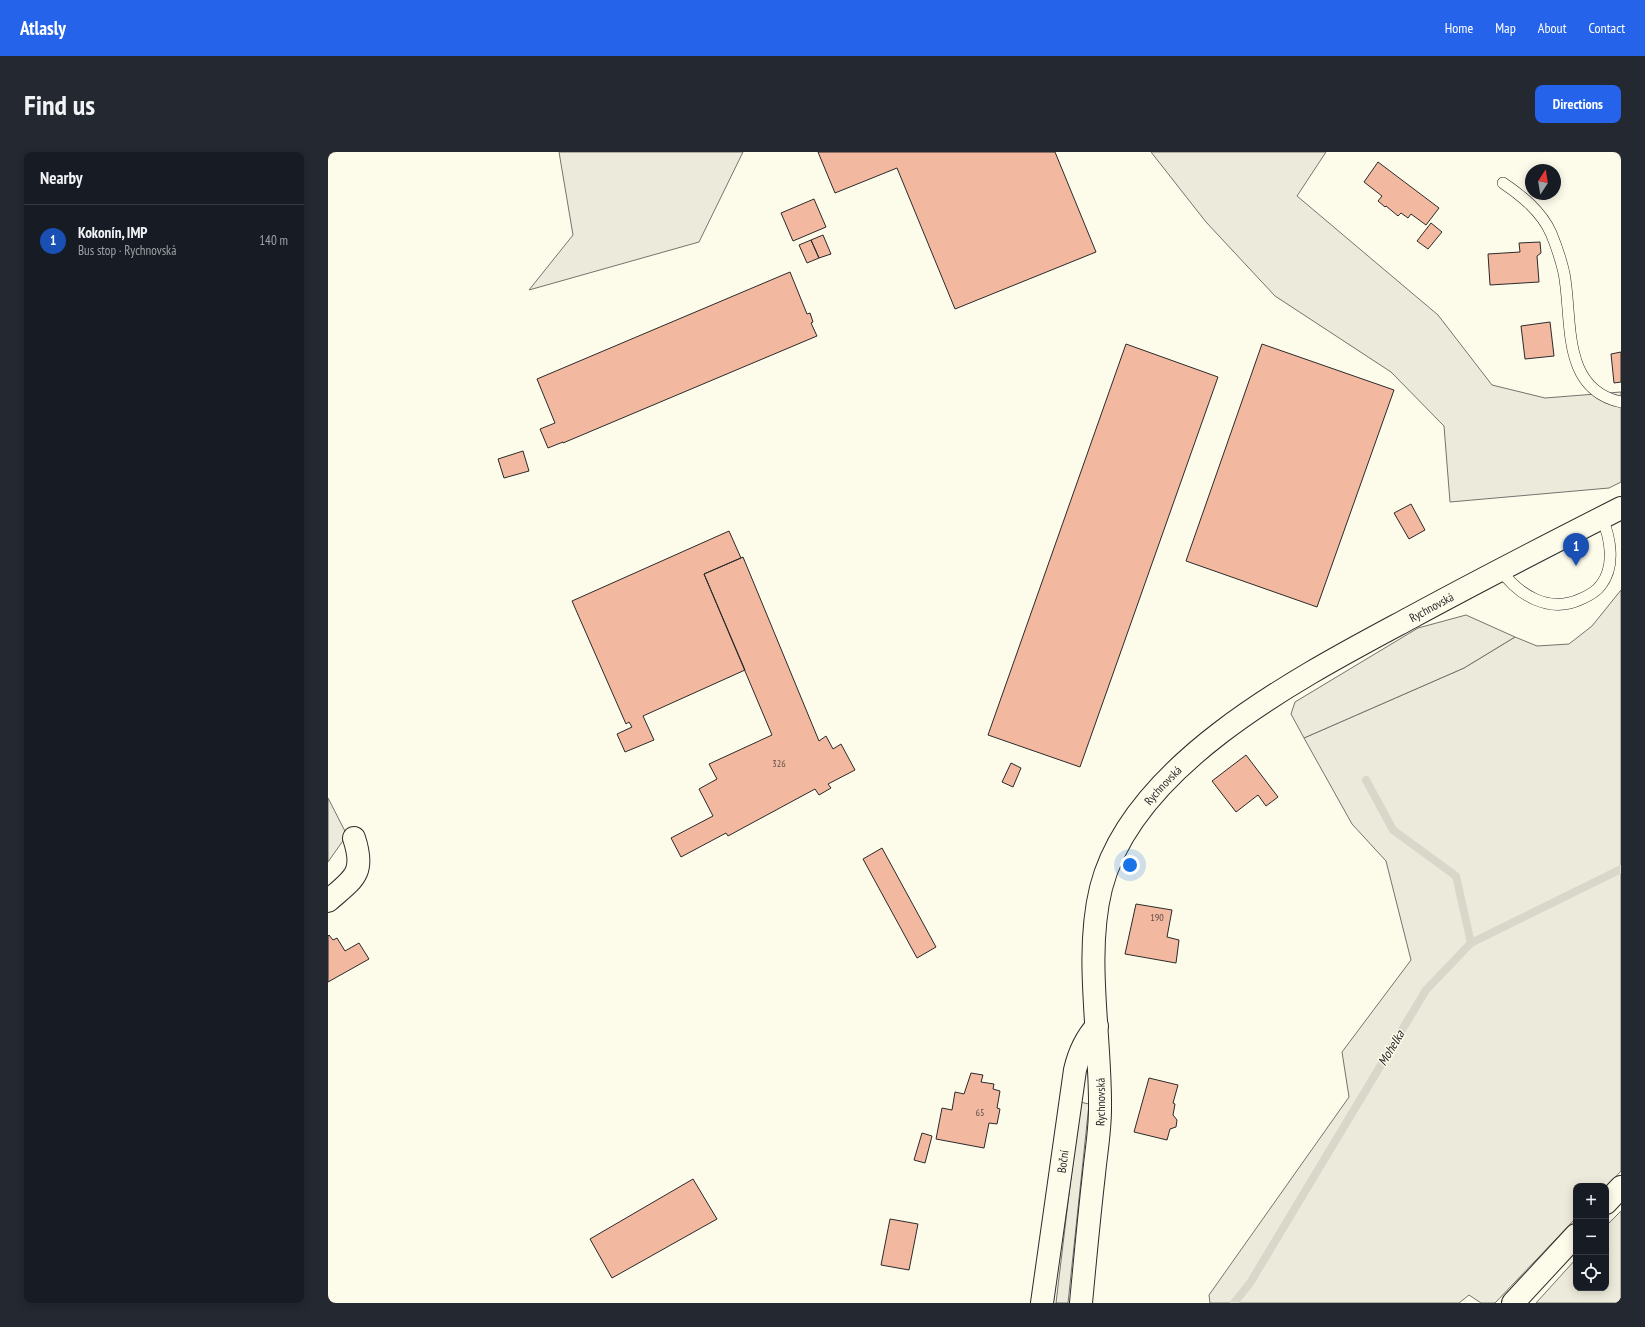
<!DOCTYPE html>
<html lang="en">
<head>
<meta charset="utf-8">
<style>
  body { margin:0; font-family:"PT Sans Narrow",sans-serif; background:#242831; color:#f1f3f6 }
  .controls { position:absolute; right:12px; bottom:12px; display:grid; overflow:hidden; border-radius:8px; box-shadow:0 2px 10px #0003 }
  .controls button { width:36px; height:36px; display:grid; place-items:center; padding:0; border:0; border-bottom:1px solid #363941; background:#171b24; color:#f1f3f6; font:20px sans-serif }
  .compass { position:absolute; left:1197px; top:12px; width:36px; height:36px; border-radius:50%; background:#171b24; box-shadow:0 2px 10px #0003; rotate:12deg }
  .you { position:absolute; left:802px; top:713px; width:14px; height:14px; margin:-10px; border:3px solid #fff; border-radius:50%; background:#1a73e8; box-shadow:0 0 0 6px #1a73e833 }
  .badge { display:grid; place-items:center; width:26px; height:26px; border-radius:50%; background:#2563eb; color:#fff; font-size:13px; font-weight:700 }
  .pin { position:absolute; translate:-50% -33px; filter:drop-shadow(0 1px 2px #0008) }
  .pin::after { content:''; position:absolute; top:21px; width:14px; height:12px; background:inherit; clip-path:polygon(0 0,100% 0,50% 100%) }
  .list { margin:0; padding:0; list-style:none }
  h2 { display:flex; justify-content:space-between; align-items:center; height:52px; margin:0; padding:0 16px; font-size:17px }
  h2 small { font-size:13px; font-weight:400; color:#9ea1a6 }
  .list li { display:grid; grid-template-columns:26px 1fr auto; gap:12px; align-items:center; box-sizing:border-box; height:72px; padding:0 16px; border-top:1px solid #363941 }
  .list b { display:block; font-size:15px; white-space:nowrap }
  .list p { margin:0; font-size:13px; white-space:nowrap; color:#9ea1a6 }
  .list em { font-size:13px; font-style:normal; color:#9ea1a6 }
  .icon { flex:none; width:22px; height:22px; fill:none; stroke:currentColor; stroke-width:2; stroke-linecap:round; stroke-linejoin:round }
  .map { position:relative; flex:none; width:1293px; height:1151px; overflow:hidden; border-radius:8px }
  header { display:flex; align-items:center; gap:24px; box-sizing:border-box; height:56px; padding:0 20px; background:#2563eb; color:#fff }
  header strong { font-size:19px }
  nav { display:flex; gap:22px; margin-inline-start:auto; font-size:14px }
  .intro { display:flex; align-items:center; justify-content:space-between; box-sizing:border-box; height:96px; padding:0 24px }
  h1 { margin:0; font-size:28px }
  .button { padding:10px 18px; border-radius:8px; background:#2563eb; color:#fff; font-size:14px; font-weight:700 }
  main { display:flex; gap:24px; padding:0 24px }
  aside { flex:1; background:#171b24; border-radius:8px; box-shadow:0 2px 10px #0003 }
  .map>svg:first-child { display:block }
</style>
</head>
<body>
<header>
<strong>Atlasly</strong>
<nav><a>Home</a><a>Map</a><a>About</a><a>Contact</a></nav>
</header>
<div class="intro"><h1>Find us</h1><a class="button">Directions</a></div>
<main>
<aside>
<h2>Nearby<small></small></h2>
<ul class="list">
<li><span class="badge" style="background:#1a4fb4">1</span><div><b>Kokonín, IMP</b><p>Bus stop · Rychnovská</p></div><em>140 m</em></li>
</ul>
</aside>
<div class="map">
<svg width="1293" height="1151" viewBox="0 0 1293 1151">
  <rect width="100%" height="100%" fill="#fdfbea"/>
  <!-- green -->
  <path fill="#ecebdb" stroke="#74746e" d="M231,0H415L371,90L201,138L245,83Z
    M823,0H998L969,44L1110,163L1164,233L1217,246L1293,240V330L1281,336L1122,350L1116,274L1063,220L947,144L878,70Z
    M1293,438V1019L1278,1035L1248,1034V1066L1167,1151H1153L1141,1143L1131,1151H882L881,1143L1021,945L1014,900L1083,808L1058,709L1024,672L976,586L1136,516L1187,485L1209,494L1241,492L1264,474Z
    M0,646L19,683L0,710Z
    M752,950L761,952L740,1151H728Z
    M1293,1059V1151H1208L1248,1107V1136H1278V1074Z"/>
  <!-- parking -->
  <path fill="#eceadb" stroke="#74746e" d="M1138,463L1187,485L1136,516L976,586L963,562L967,550L1090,476Z"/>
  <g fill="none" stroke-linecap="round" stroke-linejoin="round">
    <!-- stream -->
    <path stroke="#d8d7c9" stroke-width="8" d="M1038,628L1065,678L1128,724L1143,791
      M906,1151L922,1131L1098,838L1143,791L1293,717"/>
  </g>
  <!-- building -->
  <path fill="#f2b8a0" stroke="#2b2b2b" d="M490,0H727L768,100L627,157L569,16L507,41Z
    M1050,10L1111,56L1098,73L1083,62L1080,66L1073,61L1070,64L1058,54L1057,55L1050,49L1054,44L1036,30Z
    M486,47L498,75L465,89L453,61Z
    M1103,71L1114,80L1100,97L1089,89Z
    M495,83L503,102L491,106L483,88Z
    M483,88L491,106L479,111L471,93Z
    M1212,90L1213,101L1209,104L1211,130L1162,133L1160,102L1192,100L1191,91Z
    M462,120L479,162L482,161L485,170L483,171L489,184L235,291V290L220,296L212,277L227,271L209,227Z
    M1222,170L1226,204L1197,207L1193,174Z
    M798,192L890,225L752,615L660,583Z
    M934,192L1066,238L989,455L858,409Z
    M1293,200V230L1286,231L1283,202Z
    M195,299L201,319L176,326L170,307Z
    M1083,352L1097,378L1081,387L1066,361Z
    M401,379L413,406L376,422L417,518L315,564L326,588L297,600L289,582L304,575L301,570L298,572L244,449Z
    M415,405L491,589L498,584L505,597L513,592L527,618L500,632L503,636L491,643L487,637L400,684L398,681L353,705L343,686L385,664L371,637L389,627L381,612L444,583L376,422Z
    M918,603L950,645L938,654L930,643L908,660L884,629Z
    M683,611L693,616L685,635L674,630Z
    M554,696L608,795L589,806L535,707Z
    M808,752L844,758L839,785L851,788L848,811L797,802Z
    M1,783L5,788L9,786L17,799L31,791L41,807L0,830V784Z
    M643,921L655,923L653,930L666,932L665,937L672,939L669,956L672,957L669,972L661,971L656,996L608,987L614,956L624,958L627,940L636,942Z
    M821,926L850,933L845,951L847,952L845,963L849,968L848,975L842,977L839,988L806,980Z
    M594,981L604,984L597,1011L586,1008Z
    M365,1027L389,1067L284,1126L262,1087Z
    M562,1067L590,1072L581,1118L553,1113Z"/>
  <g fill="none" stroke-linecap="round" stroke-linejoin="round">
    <defs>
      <path id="service" d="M1175,31C1194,44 1213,59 1223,81C1228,93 1233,108 1236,121C1245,167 1232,237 1293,250
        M1172,417C1190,443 1221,462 1253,447C1260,444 1268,440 1273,433C1288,414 1282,385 1274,366"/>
      <path id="minor" d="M0,749C25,727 38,722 26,686
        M1278,1051L1293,1035
        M1185,1151L1248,1083"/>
      <g id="tertiary">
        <path id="s1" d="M714,1151L747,918C751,901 757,887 769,874"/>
        <path id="s2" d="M753,1151C757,1108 761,1065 766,1022C768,1001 772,979 772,957C773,886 756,805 773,736C805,610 976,523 1082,466C1152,428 1222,392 1293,356"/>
      </g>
    </defs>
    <!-- service casing -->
    <use href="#service" stroke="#2b2b2b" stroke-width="12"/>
    <!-- minor casing -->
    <use href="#minor" stroke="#2b2b2b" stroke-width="24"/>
    <!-- tertiary casing -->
    <use href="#tertiary" stroke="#2b2b2b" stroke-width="24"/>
    <!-- service -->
    <use href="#service" stroke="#fdfbea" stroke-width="11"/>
    <!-- minor -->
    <use href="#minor" stroke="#fdfbea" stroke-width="22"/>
    <!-- tertiary -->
    <use href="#tertiary" stroke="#fdfbea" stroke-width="22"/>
  </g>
  <g text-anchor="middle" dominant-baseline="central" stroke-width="3" stroke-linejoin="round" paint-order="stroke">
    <!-- number labels -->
    <g font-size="10" fill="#5d4e48">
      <text x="451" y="611">326</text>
      <text x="829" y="765">190</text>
      <text x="652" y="960">65</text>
    </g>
    <!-- street labels -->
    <g font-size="12" fill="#2b2b2b" stroke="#fdfbea">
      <text stroke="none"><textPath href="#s2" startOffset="862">Rychnovská</textPath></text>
      <text stroke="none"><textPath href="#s2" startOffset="538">Rychnovská</textPath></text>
      <text stroke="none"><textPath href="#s2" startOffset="202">Rychnovská</textPath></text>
      <text stroke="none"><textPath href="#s1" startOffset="143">Boční</textPath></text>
    </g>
    <!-- water labels -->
    <g font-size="13" font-style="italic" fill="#2b2b2b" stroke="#fdfbea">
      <text transform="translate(1063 896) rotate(-59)">Mohelka</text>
    </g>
  </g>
</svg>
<div class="controls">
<button>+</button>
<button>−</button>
<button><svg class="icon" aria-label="locate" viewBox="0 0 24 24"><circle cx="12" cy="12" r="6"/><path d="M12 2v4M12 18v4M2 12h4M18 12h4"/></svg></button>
</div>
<svg class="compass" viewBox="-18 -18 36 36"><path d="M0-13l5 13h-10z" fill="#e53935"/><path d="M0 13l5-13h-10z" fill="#9ea1a6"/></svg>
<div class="you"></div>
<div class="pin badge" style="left:1248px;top:414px;background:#1a4fb4">1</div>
</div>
</main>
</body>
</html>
